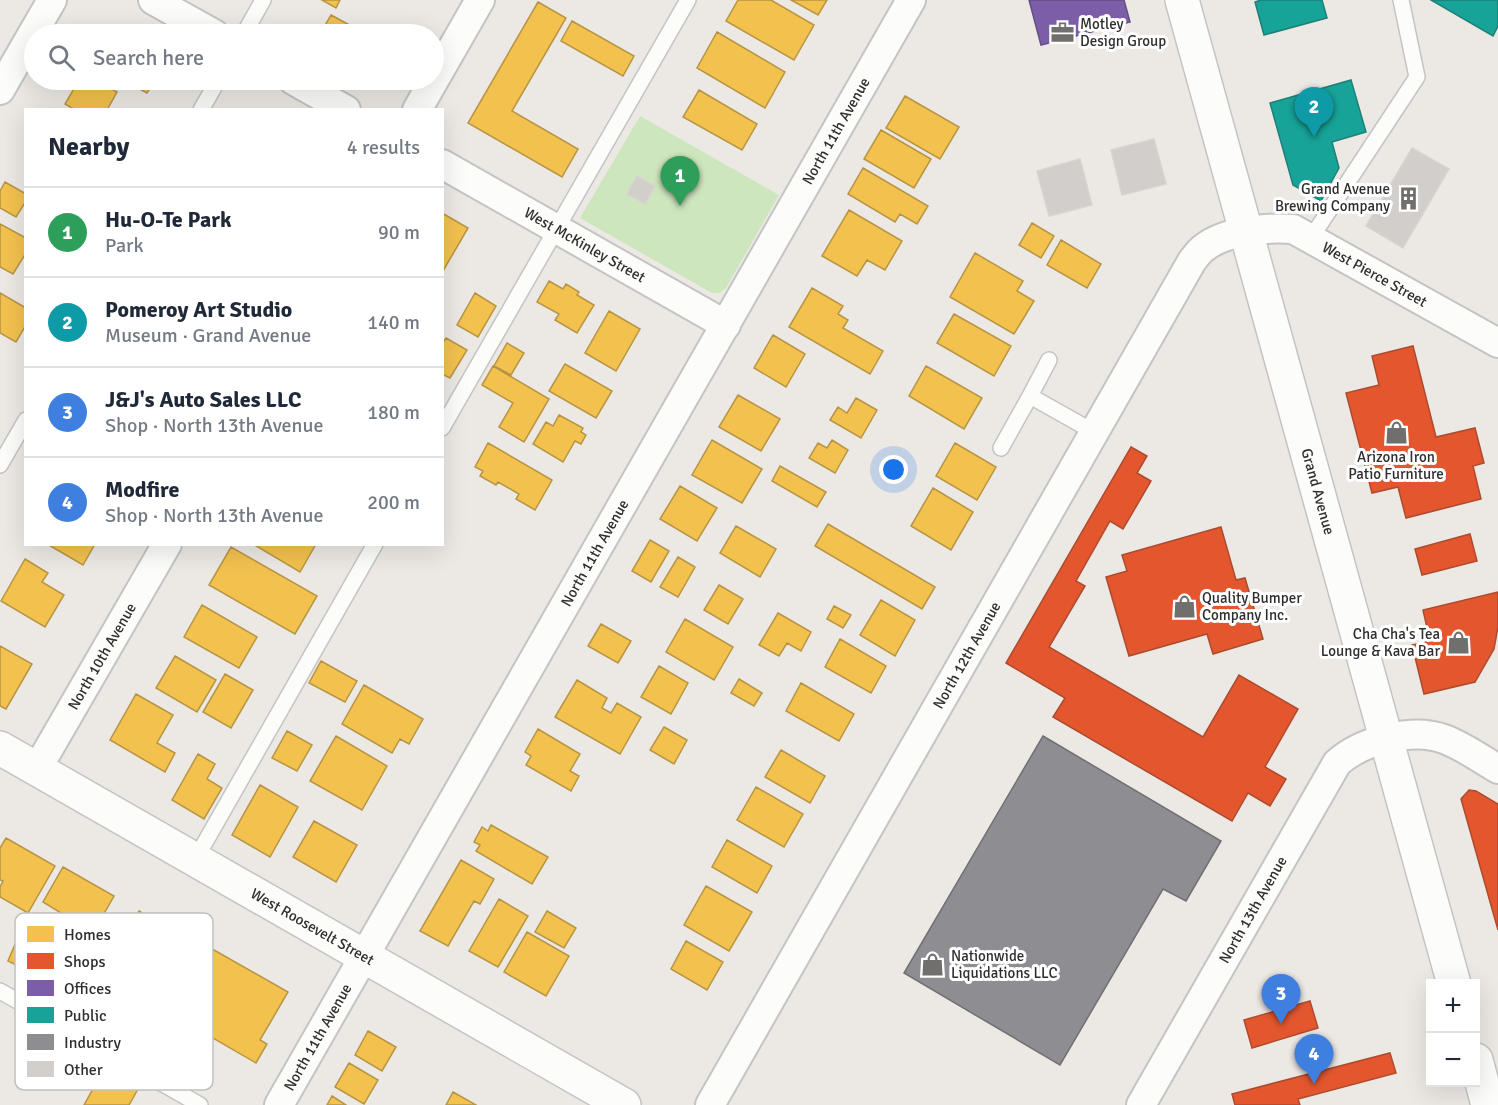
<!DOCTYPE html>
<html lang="en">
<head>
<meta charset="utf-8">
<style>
  body { margin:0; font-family:Signika,sans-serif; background:#f6f6f7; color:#1f2937 }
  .controls { position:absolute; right:18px; bottom:18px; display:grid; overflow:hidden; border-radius:0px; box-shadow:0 6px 24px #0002 }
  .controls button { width:54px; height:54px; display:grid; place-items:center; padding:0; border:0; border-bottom:2px solid #e0e1e3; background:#fff; color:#1f2937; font:30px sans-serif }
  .you { position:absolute; left:894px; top:470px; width:21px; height:21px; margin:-15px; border:4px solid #fff; border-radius:50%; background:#1a73e8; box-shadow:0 0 0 9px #1a73e833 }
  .badge { display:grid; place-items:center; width:39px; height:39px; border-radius:50%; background:#7c3aed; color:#fff; font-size:20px; font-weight:700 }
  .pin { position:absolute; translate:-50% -50px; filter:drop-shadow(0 2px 3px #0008) }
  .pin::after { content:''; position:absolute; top:32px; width:21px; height:18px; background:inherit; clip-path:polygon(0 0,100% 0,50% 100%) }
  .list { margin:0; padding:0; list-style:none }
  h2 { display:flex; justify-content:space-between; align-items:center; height:78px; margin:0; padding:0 24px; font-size:26px }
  h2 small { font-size:20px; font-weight:400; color:#747a83 }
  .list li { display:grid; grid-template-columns:39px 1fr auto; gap:18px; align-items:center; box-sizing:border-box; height:90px; padding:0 24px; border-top:2px solid #e0e1e3 }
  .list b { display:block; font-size:22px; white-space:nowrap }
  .list p { margin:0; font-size:20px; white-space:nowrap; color:#747a83 }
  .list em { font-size:20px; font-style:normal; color:#747a83 }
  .icon { flex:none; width:33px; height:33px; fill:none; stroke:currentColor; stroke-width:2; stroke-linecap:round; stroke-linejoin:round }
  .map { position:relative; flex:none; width:1498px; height:1105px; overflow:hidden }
  .search { position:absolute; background:#fff; box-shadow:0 6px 24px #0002; left:24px; top:24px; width:420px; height:66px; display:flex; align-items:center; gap:15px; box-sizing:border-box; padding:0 21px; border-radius:33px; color:#747a83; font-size:22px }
  .panel { position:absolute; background:#fff; box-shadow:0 6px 24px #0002; left:24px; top:108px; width:420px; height:438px; border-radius:0px }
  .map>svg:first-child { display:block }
</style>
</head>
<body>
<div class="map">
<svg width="1498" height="1105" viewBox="0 0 1498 1105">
  <rect width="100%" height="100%" fill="#ece8e4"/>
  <!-- green -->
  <path fill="#cee6be" d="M640,116L779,195L726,288L720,293H712L580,218Z"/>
  <!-- homes -->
  <path fill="#f2c14e" stroke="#b79544" stroke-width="1.5" d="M322,0H340L336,8Z
    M738,0H771L814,25L794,60L726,21Z
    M791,0H827L818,15Z
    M538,2L566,18L512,111L578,149L562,177L468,123Z
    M331,15L366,34H320Z
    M572,21L634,56L623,76L561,41Z
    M717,32L785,72L765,108L697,68Z
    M79,80H95L117,92L107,110H75L65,104Z
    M123,80H155L147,93Z
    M699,90L757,124L742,150L683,117Z
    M905,96L959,127L940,159L886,128Z
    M881,130L931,159L914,188L864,159Z
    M863,168L928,206L917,224L900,214L895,222L848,194Z
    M5,182L26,194V201L16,217L0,208V191Z
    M849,210L902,241L885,270L867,260L857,276L822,256Z
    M442,213L468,228L443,271H442Z
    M1032,223L1054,236L1041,258L1019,245Z
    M0,224L26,238V253L13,274L0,267Z
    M1061,240L1101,264L1087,288L1047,265Z
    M975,253L1023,281L1017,291L1034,301L1014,334L950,297Z
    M549,281L563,289L566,284L579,292L577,295L594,305L577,333L555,320L559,314L537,302Z
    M812,288L843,306L838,314L848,320L843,328L883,351L870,374L789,327Z
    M0,293L26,308V325L16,342L0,333Z
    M475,293L496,306L478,337L457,325Z
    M609,311L640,329L616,371L585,353Z
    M954,314L1011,346L994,376L937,343Z
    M773,335L805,354L786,387L754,368Z
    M446,338L467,350L450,378L442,374V344Z
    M507,343L524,353L511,375L494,366Z
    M565,364L612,391L596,418L549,391Z
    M493,366L549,399L524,442L499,427L513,403L482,385Z
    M926,366L982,398L964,429L909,396Z
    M738,395L780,419L761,451L719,427Z
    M856,398L877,410L861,438L830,420L838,407L847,413Z
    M559,415L583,428L581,432L586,435L581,444L575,441L563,462L533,444L546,422L553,426Z
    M712,440L762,469L742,503L692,475Z
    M832,440L848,450L835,473L809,458L818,443L827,448Z
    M488,443L552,480L535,510L516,499L519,494L498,482L496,485L480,476L483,471L475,467Z
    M955,443L996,467L977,500L936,476Z
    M780,466L826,492L817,507L772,481Z
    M680,486L717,508L697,541L660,519Z
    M933,488L973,512L951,550L911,526Z
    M828,524L935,587L922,609L815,546Z
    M736,526L776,549L760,577L720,553Z
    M650,540L669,551L651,582L632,571Z
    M47,544H95L83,565Z
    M253,544H316L300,572Z
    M231,547L317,596L295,634L209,585Z
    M678,557L695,567L678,597L660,587Z
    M25,559L48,573L42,582L64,595L45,627L1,601Z
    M719,585L743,599L728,624L704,610Z
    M881,600L915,620L895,656L860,635Z
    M202,605L257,637L239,668L184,637Z
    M834,606L851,615L843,628L827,619Z
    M778,613L811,632L801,651L787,643L779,656L759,645Z
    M685,619L733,647L714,680L666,652Z
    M601,624L631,641L618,663L588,646Z
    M840,639L886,666L871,693L825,667Z
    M0,646L32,664L6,709L0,706Z
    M175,656L216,680L197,712L156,688Z
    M321,661L357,681L345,702L309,683Z
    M659,666L688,683L671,714L641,697Z
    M225,674L253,690L231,728L203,712Z
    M739,679L762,693L754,706L731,693Z
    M577,680L607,698L602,708L611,713L617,703L641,717L620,754L555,717Z
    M801,683L854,714L839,741L786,711Z
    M364,685L423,719L409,744L400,739L392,753L342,724Z
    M136,694L173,715L157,743L175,753L165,772L110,740Z
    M664,727L687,740L674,764L650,750Z
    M538,729L580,754L570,771L579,776L571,791L526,765L531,756L525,752Z
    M287,731L312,745L297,771L272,758Z
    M336,736L387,766L362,810L310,781Z
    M781,750L825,776L810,803L765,777Z
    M198,754L215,764L207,779L222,788L204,819L172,800Z
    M260,785L298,807L270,857L232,835Z
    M756,787L803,814L784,847L737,820Z
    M314,821L357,845L336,882L293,857Z
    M491,825L548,857L532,884L476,851L480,845L474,842L482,827L488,831Z
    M6,838L55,866L28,913L0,897V887L3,881L0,880V848Z
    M727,840L772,866L757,893L712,867Z
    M461,860L494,879L480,904L474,901L448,946L420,931Z
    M63,867L114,896L93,933L85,929L75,947L55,936L66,916L43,902Z
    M706,886L752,912L729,951L684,925Z
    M499,899L528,916L498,967L469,951Z
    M139,911L171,930L142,979L110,961Z
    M547,911L576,928L564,948L535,932Z
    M527,932L569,956L546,996L504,972Z
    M184,933L288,992L260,1040L267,1044L256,1063L180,1019L188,1006L154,986Z
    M686,941L723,962L707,990L671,969Z
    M16,942L35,952L26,970L8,961Z
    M368,1031L396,1047L382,1071L355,1055Z
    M349,1063L378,1080L364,1104L335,1087Z
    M104,1069L138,1089L129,1105H84Z
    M453,1092L476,1105H446Z
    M332,1096L346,1105H327Z"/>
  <!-- shops -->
  <path fill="#e4572e" stroke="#ad4b2e" stroke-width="1.5" d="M1413,346L1436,437L1475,428L1484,463L1473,466L1481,499L1406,518L1398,487L1372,493L1346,393L1379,385L1372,356Z
    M1131,447L1147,456L1137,473L1151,481L1123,529L1110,521L1076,581L1085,586L1049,647L1203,737L1239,675L1298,709L1265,767L1286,779L1270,806L1248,793L1232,821L1053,717L1065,698L1006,663Z
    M1221,527L1236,580L1245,578L1263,639L1213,654L1207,634L1129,656L1106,577L1127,571L1122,555Z
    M1470,534L1477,561L1422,575L1415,549Z
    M1498,592V627L1494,649L1475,682L1424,694L1412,645L1430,641L1423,610Z
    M1469,790L1476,791L1498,804V930L1461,799Z
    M1310,1001L1318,1028L1252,1048L1244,1020Z
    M1390,1053L1396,1073L1298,1099L1300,1105H1235L1232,1094Z"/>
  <!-- offices -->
  <path fill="#7b5ea7" stroke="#645083" stroke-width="1.5" d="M1029,0H1124L1130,22L1041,45Z"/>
  <!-- public -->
  <path fill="#17a398" stroke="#1e8078" stroke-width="1.5" d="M1261,0H1322L1327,18L1264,35L1255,2Z
    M1431,0H1498V26L1493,36Z
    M1351,80L1366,132L1332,142L1339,168L1321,201L1293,185L1270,103Z"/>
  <!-- industry -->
  <path fill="#8d8d92" stroke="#707074" stroke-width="1.5" d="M1043,736L1221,841L1186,901L1163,889L1060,1065L904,973Z"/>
  <!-- building -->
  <path fill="#d1cecb" stroke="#d7d4d0" stroke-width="1.5" d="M1154,139L1166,184L1122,195L1111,150Z
    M1412,148L1449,169L1403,248L1366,226Z
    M1080,159L1092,205L1049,216L1037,171Z
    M637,176L655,186L645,204L627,194Z"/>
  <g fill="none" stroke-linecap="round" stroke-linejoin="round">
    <defs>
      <path id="service" d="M244,34L263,0
        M201,110L218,80
        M1311,238L1417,77L1401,0
        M1049,360L1030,396L1094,432
        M442,428L688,0
        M1001,448L1030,396
        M0,465L26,420
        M195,860L375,544
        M0,991L200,1105"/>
      <g id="minor">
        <path d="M153,0L214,34"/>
        <path d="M293,80L346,110"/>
        <path d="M0,90L52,0"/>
        <path d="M417,110L480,0"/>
        <path id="s1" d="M442,164L726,325"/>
        <path id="s2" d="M37,769L167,544"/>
        <path id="s3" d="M279,1105L911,0"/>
        <path id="s4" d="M710,1105L1192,261C1196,256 1200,250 1205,247C1226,231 1267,227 1293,229L1498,343"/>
        <path id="s5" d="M1141,1105L1337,763C1361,741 1413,727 1444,739C1463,746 1481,759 1498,769"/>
      </g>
      <g id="tertiary">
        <path id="s6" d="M0,748L624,1105"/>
      </g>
      <g id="secondary">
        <path id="s7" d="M1182,0L1454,984"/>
        <path d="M1476,1060L1488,1105"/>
      </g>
    </defs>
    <!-- service casing -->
    <use href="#service" stroke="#c5c4c5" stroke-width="18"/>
    <!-- minor casing -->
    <use href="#minor" stroke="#c5c4c5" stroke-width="32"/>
    <!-- tertiary casing -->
    <use href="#tertiary" stroke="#c5c4c5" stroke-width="36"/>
    <!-- secondary casing -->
    <use href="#secondary" stroke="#c5c4c5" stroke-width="36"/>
    <!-- service -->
    <use href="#service" stroke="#fcfcfb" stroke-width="15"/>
    <!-- minor -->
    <use href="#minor" stroke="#fcfcfb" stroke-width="28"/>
    <!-- tertiary -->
    <use href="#tertiary" stroke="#fcfcfb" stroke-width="33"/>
    <!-- secondary -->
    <use href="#secondary" stroke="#fcfcfb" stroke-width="33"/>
  </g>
  <!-- icons -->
  <defs>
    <symbol id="office-bare" viewBox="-9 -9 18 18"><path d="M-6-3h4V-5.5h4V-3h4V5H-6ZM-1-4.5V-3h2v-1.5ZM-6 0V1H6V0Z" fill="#706f6e" stroke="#fff" stroke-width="2.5" paint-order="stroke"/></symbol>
    <symbol id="building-bare" viewBox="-9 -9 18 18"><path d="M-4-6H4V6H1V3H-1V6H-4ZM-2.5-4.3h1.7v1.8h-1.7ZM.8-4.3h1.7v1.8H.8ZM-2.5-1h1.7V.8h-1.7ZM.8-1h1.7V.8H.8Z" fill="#706f6e" stroke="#fff" stroke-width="2.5" paint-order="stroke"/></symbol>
    <symbol id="shop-bare" viewBox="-9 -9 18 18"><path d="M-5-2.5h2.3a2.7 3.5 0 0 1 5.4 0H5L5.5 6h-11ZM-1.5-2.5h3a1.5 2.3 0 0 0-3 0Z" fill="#706f6e" stroke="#fff" stroke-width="2.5" paint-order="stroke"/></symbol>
  </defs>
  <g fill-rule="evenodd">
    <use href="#office-bare" x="1046" y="16" width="33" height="33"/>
    <use href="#building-bare" x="1392" y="182" width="33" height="33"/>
    <use href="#shop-bare" x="1380" y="416" width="33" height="33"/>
    <use href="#shop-bare" x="1168" y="590" width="33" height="33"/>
    <use href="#shop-bare" x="1442" y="626" width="33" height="33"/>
    <use href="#shop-bare" x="916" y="948" width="33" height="33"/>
  </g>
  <g text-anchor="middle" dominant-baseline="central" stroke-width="6" stroke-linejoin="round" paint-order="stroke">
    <!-- poi labels -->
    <g font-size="15" fill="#2e2e2e" stroke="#fff" text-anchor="start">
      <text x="1080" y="24">Motley<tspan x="1080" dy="17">Design Group</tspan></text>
      <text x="1390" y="189" text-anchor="end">Grand Avenue<tspan x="1390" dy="17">Brewing Company</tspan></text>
      <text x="1396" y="457" text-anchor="middle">Arizona Iron<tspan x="1396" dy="17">Patio Furniture</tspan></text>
      <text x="1202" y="598">Quality Bumper<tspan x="1202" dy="17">Company Inc.</tspan></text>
      <text x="1440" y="634" text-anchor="end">Cha Cha's Tea<tspan x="1440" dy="17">Lounge &amp; Kava Bar</tspan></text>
      <text x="951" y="956">Nationwide<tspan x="951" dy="17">Liquidations LLC</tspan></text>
    </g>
    <!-- street labels -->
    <g font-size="15" fill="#2e2e2e" stroke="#fff">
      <text stroke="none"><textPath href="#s3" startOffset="1122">North 11th Avenue</textPath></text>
      <text stroke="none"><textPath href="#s1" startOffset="164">West McKinley Street</textPath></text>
      <text stroke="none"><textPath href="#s4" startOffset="1176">West Pierce Street</textPath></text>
      <text stroke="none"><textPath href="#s7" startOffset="510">Grand Avenue</textPath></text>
      <text stroke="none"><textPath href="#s3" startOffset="636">North 11th Avenue</textPath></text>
      <text stroke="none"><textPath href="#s4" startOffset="518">North 12th Avenue</textPath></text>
      <text stroke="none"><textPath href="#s2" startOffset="130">North 10th Avenue</textPath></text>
      <text stroke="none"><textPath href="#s5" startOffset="225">North 13th Avenue</textPath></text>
      <text stroke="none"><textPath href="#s6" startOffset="360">West Roosevelt Street</textPath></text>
      <text stroke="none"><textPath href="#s3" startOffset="78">North 11th Avenue</textPath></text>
    </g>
  </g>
  <!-- legend -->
  <rect x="15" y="913" width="198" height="177" rx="9" fill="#fff" stroke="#c0c0c0" stroke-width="1.5"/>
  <rect x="27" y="926" width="27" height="16" fill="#f2c14e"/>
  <rect x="27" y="953" width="27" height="16" fill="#e4572e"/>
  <rect x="27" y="980" width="27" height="16" fill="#7b5ea7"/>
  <rect x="27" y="1007" width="27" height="16" fill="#17a398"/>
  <rect x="27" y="1034" width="27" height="16" fill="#8d8d92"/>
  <rect x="27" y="1061" width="27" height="16" fill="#d1cecb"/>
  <g font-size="16" fill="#2e2e2e">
    <text x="64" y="940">Homes</text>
    <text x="64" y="967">Shops</text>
    <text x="64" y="994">Offices</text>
    <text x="64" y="1021">Public</text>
    <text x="64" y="1048">Industry</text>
    <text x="64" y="1075">Other</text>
  </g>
</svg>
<div class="controls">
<button>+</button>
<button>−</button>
</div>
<div class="you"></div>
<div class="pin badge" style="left:680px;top:206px;background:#2e9e5b">1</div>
<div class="pin badge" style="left:1314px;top:137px;background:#0f9aa8">2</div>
<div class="pin badge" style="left:1281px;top:1024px;background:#3f7fe0">3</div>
<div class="pin badge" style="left:1314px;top:1084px;background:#3f7fe0">4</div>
<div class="search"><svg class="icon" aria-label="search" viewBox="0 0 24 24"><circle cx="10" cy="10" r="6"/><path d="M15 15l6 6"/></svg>Search here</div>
<section class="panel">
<h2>Nearby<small>4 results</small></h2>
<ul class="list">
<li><span class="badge" style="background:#2e9e5b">1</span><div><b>Hu-O-Te Park</b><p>Park</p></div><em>90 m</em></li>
<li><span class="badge" style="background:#0f9aa8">2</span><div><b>Pomeroy Art Studio</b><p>Museum · Grand Avenue</p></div><em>140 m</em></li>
<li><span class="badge" style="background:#3f7fe0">3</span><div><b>J&amp;J's Auto Sales LLC</b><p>Shop · North 13th Avenue</p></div><em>180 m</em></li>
<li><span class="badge" style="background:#3f7fe0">4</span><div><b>Modfire</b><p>Shop · North 13th Avenue</p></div><em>200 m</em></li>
</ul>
</section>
</div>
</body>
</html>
